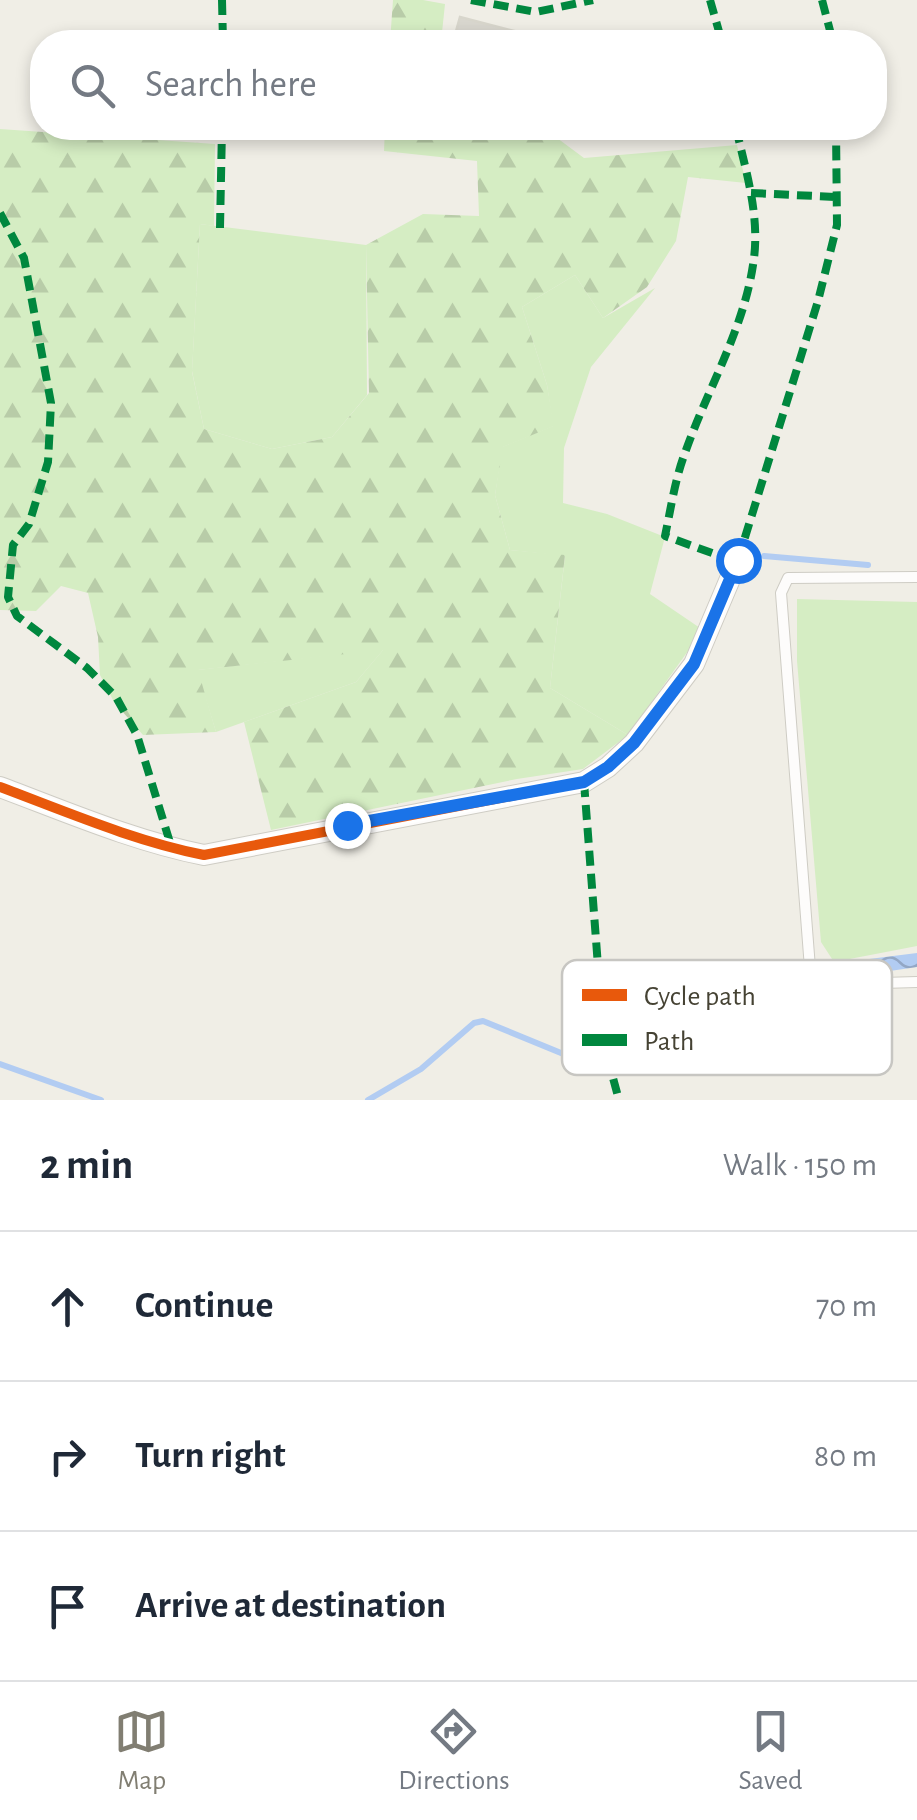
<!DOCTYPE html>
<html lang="en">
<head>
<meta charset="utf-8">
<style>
  body { margin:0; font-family:"Alegreya Sans",sans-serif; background:#f2f2f3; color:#1f2937 }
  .stop { position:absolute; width:30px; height:30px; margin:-22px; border:8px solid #1a73e8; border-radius:50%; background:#fff }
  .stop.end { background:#1a73e8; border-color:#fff; box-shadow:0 2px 10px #0008 }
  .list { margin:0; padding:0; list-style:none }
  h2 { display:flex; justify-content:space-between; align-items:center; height:130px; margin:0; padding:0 40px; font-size:42px }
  h2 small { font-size:32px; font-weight:400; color:#747a83 }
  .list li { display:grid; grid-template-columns:65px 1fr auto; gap:30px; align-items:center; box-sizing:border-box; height:150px; padding:0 40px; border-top:2px solid #e0e1e3 }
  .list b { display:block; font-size:38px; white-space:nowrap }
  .list em { font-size:32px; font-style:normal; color:#747a83 }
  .icon { flex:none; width:55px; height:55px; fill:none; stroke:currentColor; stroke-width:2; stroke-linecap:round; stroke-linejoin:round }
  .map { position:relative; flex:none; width:917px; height:1100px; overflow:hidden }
  .search { position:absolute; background:#fff; box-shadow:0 5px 15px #0003; left:30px; right:30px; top:30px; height:110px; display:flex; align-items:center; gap:25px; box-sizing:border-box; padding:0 35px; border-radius:40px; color:#747a83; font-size:38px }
  .sheet { height:580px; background:#fff }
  nav { display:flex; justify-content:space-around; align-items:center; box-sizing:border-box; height:140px; border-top:2px solid #e0e1e3; background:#fff; font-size:28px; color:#747a83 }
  nav a { display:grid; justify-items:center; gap:5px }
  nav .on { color:#817e72 }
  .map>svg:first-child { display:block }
</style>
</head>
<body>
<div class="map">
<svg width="917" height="1100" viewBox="0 0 917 1100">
  <defs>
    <pattern id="forest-firs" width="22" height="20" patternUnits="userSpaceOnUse" patternTransform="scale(2.5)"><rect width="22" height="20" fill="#d5edc3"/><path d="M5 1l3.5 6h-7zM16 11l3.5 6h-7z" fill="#b8cca8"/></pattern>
    <pattern id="water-waves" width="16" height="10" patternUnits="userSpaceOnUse" patternTransform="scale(2.5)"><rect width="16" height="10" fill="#b2ccf2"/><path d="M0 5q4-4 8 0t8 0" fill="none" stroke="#93a7c5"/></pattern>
  </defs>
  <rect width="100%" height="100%" fill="#f0eee6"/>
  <!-- green -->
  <path fill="#d5edc3" d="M200,224L366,245L367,395L332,437L272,449L204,429L192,371Z
    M575,275L603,318L655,288L591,367L564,448L563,503L607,514L665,537L650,594L703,630L628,735L550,688L565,556L510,550L495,495L502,447L553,426L547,385L522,307Z
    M797,599L917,602V946L834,962L821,942L797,661Z
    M384,649L356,682L216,732L197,670Z"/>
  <!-- forest -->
  <path fill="url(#forest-firs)" d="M393,0H423L445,4L441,42H390Z
    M385,128H552L553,135L584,158L737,145L746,183L688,177L676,241L647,287L603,318L575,275L522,307L547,385L554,426L503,447L495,495L510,550L565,555L550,688L628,735L583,769L517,779L271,830L244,722L356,682L383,650L198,670L216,732L143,735L114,702L100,675L98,637L88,593L61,586L36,611L0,610V129L215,144L214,226L200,224L192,372L204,429L272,449L332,437L369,393L366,245L423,214L479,216L477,161L384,151Z"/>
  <!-- water -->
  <path fill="url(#water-waves)" d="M917,953V967L856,976L772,1010L656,1071L649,1057L766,996L853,961Z"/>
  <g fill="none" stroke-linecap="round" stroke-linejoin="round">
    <!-- stream -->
    <path stroke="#b2ccf2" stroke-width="6" d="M764,556L868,565
      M0,1064L101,1100
      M619,1069L657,1062
      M368,1100L421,1069L474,1023L483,1021L600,1069"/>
  </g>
  <!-- building -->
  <path fill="#d9d7cf" stroke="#d8d6cc" stroke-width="2.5" d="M460,17L514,31L511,42H453Z"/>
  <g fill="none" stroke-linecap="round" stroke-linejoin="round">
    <defs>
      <path id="service" d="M917,577L788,578L781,593L810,968L848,984L917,982"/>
      <path id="minor" d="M0,787C67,812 134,841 204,855L584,782L608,767L634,743L694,664L738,560"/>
    </defs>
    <!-- service casing -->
    <use href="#service" stroke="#ceccc4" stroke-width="12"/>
    <!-- minor casing -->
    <use href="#minor" stroke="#ceccc4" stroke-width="22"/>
    <!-- service -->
    <use href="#service" stroke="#fdfcfb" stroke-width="10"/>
    <!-- minor -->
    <use href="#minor" stroke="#fdfcfb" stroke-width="20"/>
    <!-- quiet -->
    <path stroke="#00873e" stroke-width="8" stroke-dasharray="15 8" stroke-linecap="butt" d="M222,0L223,42
      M471,0L536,12L593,0
      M710,0L722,42
      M822,0L833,42
      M736,128C746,172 761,218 753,265C743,331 707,390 685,453C675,479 671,508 665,536L737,562
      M751,193L837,197
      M0,213L24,258L51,403L48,462L29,524L13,545L8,597L17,616L87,668L116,697L137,735L172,849
      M220,228L222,128
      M738,560L818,301L837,225L836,128
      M584,782L604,1045L619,1100"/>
    <defs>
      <path id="cycleway" d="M0,787C67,812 134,841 204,855L584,782L608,767L634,743L694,664L738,560"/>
    </defs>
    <!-- cycleway casing -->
    <use href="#cycleway" stroke="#fff" stroke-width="16"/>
    <!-- cycleway -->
    <use href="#cycleway" stroke="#e8590c" stroke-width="10"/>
  </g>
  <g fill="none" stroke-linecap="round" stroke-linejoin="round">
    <!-- route -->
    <path stroke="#1a73e8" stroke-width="12" d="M347,825L584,782L608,767L634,743L694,664L738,560"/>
  </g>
  <!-- legend -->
  <rect x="562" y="960" width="330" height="115" rx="15" fill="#fff" stroke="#c7c6c2" stroke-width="2.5"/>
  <rect x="582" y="989" width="45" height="12" fill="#e8590c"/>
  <rect x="582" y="1034" width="45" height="12" fill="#00873e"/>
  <g font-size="28" fill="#454233">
    <text x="644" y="1005">Cycle path</text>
    <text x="644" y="1050">Path</text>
  </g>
</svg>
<div class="stop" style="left:738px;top:560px"></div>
<div class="stop end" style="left:347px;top:825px"></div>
<div class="search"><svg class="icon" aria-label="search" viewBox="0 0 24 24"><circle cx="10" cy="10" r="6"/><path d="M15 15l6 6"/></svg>Search here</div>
</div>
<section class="sheet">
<h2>2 min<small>Walk · 150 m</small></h2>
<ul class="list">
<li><svg class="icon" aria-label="ahead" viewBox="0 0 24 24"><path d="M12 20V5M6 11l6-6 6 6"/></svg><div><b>Continue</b></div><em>70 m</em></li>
<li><svg class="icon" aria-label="right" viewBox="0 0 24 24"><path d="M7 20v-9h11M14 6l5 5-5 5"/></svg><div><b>Turn right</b></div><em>80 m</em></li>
<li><svg class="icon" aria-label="arrive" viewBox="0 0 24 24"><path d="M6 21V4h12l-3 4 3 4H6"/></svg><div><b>Arrive at destination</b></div></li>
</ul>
</section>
<nav>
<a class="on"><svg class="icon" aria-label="map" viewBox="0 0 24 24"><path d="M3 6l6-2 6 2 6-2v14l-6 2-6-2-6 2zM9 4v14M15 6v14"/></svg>Map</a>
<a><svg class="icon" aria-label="directions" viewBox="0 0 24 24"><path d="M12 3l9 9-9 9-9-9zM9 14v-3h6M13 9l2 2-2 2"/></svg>Directions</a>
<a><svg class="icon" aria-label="saved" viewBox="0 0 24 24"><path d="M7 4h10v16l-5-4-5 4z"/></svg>Saved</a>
</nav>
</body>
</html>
